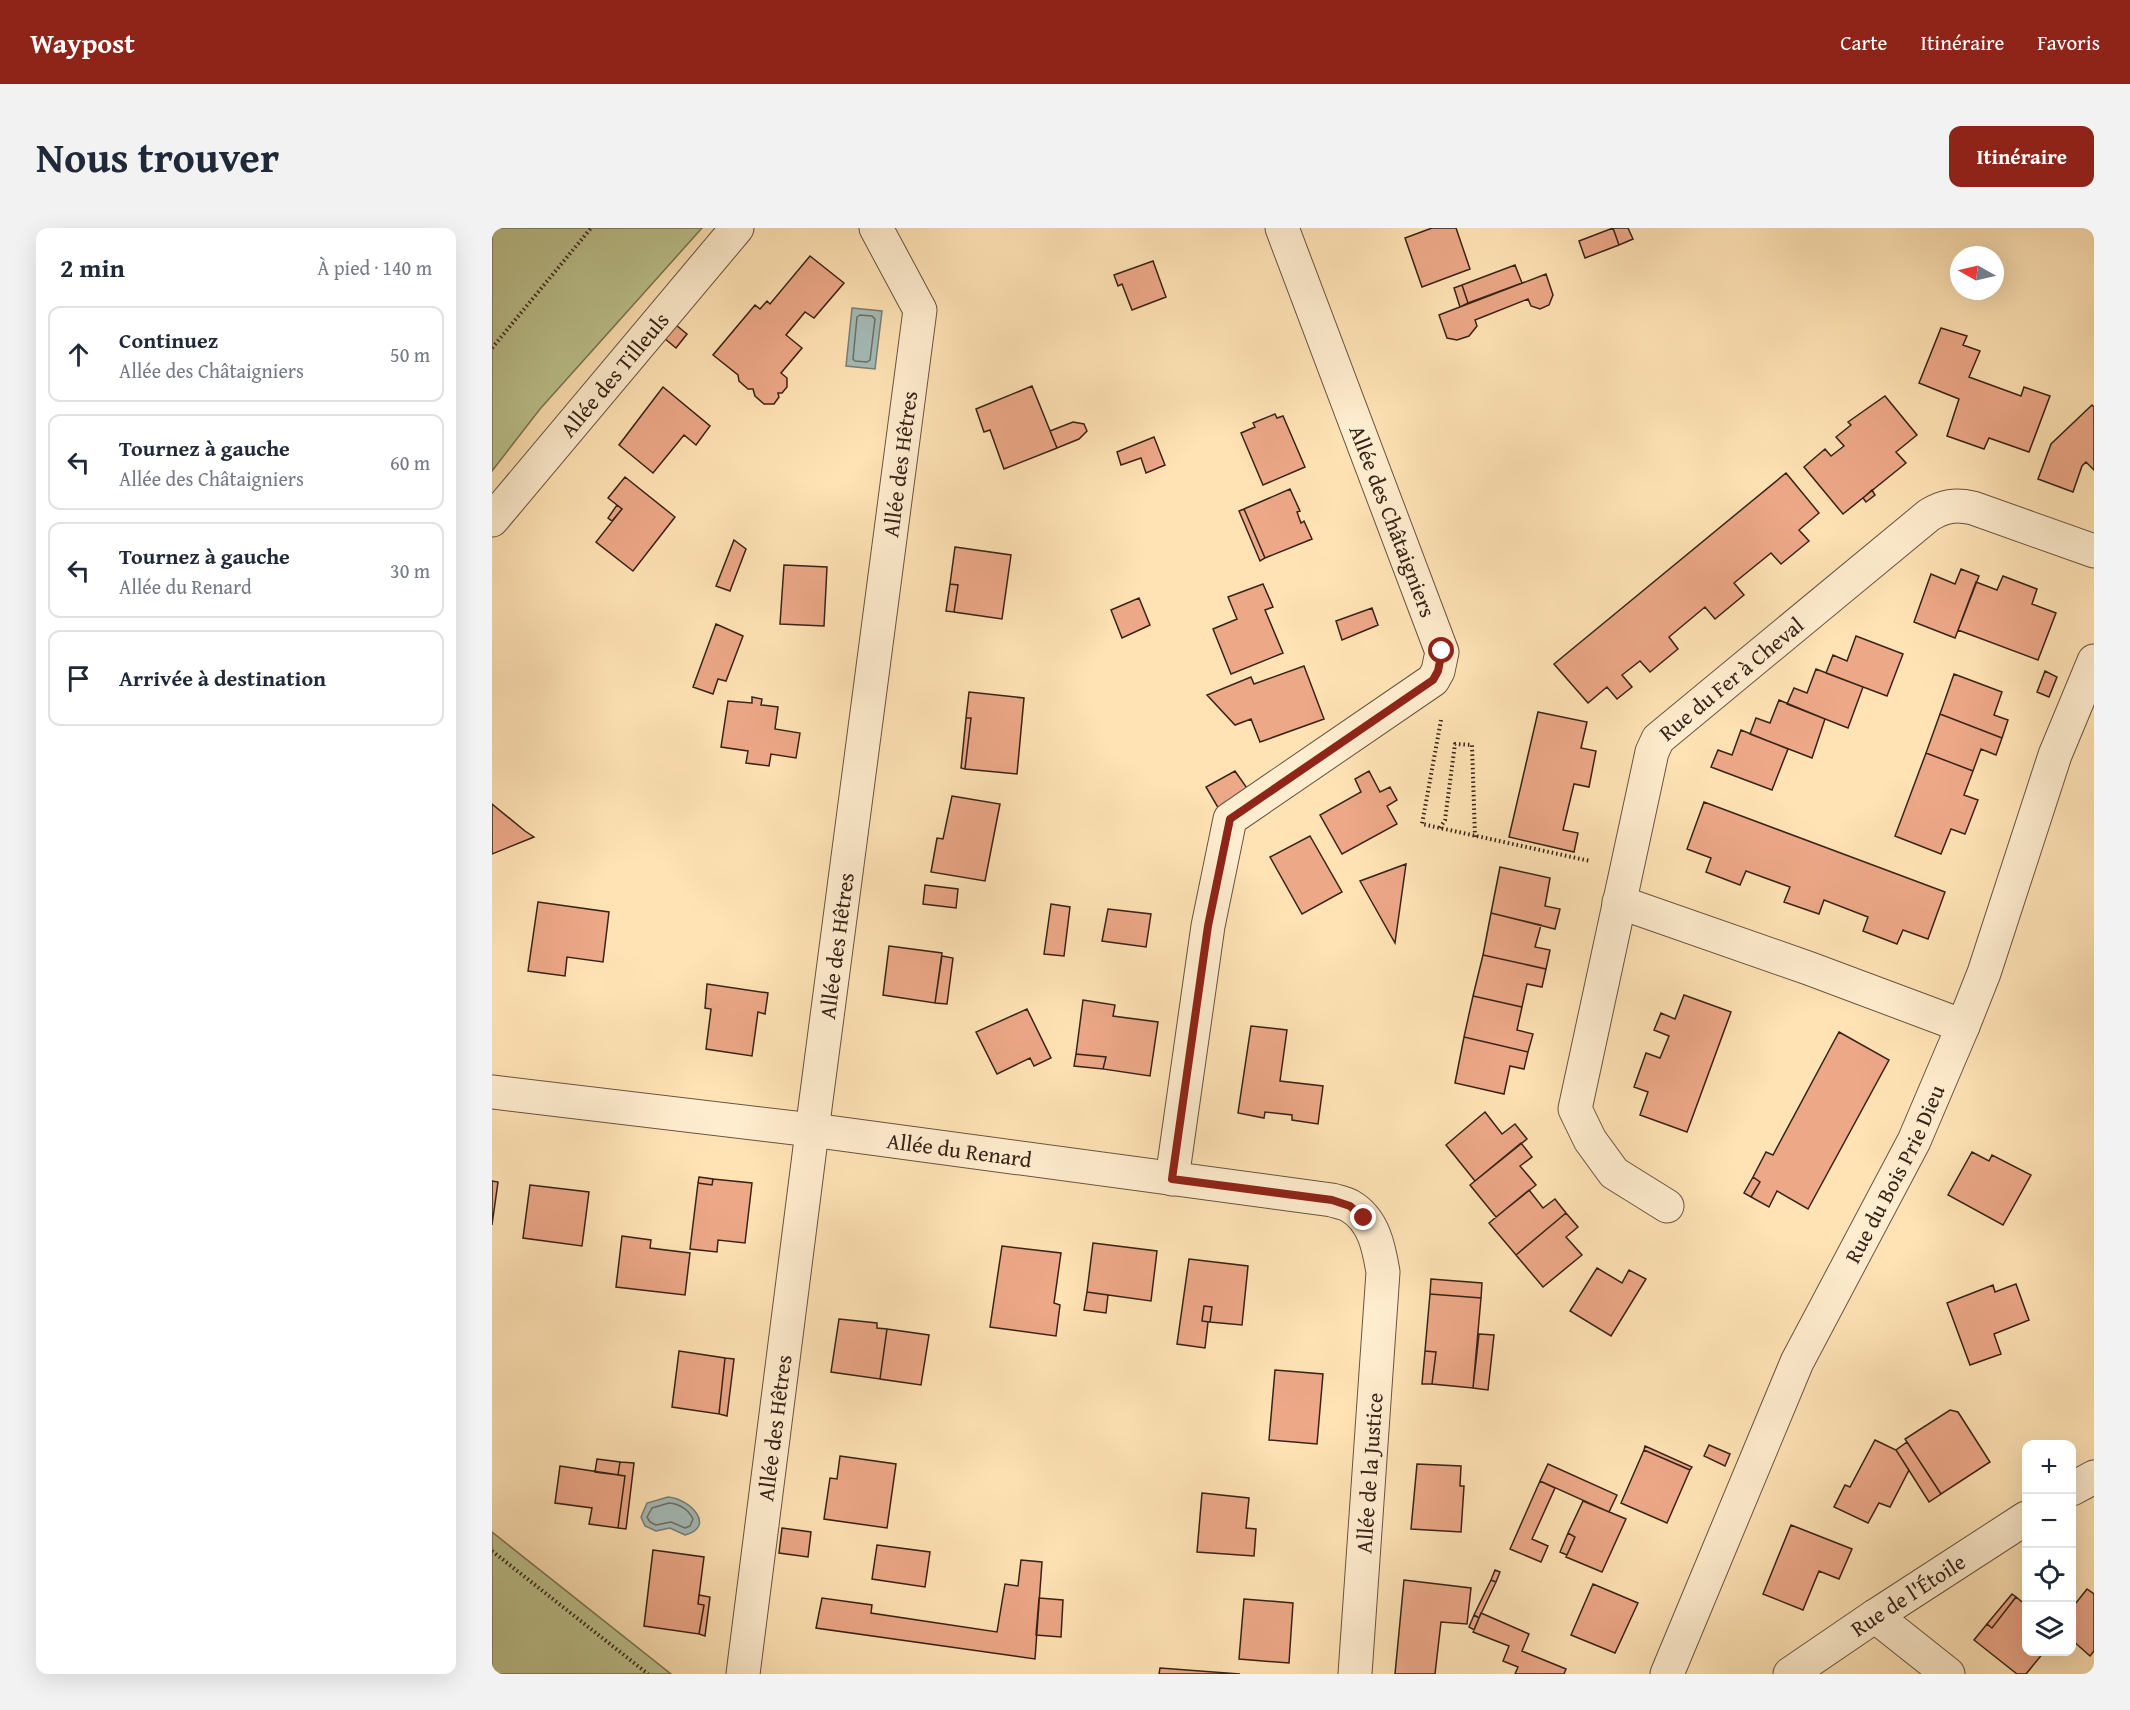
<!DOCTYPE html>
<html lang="fr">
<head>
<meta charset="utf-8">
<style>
  body { margin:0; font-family:"Gentium Book Plus",serif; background:#f2f2f3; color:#1f2937 }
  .controls { position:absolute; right:18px; bottom:18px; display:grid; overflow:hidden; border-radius:12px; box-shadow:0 6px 24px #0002 }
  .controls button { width:54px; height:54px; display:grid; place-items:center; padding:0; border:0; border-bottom:2px solid #e0e1e3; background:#fff; color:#1f2937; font:30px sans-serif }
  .compass { position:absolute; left:1458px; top:18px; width:54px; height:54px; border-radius:50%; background:#fff; box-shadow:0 6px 24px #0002; rotate:278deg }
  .stop { position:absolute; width:18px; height:18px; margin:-14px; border:4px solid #8f2418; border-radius:50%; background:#fff }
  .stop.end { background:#8f2418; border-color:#fff; box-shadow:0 2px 6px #0008 }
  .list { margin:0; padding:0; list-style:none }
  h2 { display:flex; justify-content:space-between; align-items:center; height:78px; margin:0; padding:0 24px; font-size:26px }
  h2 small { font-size:20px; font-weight:400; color:#747a83 }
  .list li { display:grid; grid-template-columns:39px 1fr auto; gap:18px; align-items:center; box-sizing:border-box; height:96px; margin:0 12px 12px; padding:0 12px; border:2px solid #e0e1e3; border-radius:12px }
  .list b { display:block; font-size:22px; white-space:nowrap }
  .list p { margin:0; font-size:20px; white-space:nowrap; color:#747a83 }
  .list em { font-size:20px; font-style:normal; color:#747a83 }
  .icon { flex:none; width:33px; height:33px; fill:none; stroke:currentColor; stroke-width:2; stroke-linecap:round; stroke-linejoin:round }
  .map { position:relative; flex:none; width:1602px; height:1446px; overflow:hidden; border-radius:12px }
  header { display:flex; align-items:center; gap:36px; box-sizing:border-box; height:84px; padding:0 30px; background:#8f2418; color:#fff }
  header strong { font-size:28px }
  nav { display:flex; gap:33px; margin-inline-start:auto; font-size:21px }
  .intro { display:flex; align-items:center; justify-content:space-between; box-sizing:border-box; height:144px; padding:0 36px }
  h1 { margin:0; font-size:42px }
  .button { padding:15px 27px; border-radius:12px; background:#8f2418; color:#fff; font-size:21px; font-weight:700 }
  main { display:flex; gap:36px; padding:0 36px }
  aside { flex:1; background:#fff; border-radius:12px; box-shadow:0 6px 24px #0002 }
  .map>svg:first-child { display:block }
</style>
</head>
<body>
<header>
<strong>Waypost</strong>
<nav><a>Carte</a><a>Itinéraire</a><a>Favoris</a></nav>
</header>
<div class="intro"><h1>Nous trouver</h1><a class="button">Itinéraire</a></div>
<main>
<aside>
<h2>2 min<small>À pied · 140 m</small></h2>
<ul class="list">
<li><svg class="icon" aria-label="ahead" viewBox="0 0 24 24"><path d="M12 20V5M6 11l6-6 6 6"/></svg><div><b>Continuez</b><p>Allée des Châtaigniers</p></div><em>50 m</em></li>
<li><svg class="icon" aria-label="left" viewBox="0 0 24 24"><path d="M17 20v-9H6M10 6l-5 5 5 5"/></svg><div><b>Tournez à gauche</b><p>Allée des Châtaigniers</p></div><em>60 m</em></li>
<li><svg class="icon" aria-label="left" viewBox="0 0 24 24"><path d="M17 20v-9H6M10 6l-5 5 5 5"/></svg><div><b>Tournez à gauche</b><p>Allée du Renard</p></div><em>30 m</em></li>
<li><svg class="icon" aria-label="arrive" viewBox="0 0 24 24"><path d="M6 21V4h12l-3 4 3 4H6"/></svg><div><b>Arrivée à destination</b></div></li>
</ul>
</aside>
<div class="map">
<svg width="1602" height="1446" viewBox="0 0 1602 1446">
  <rect width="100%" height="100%" fill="#ffe3b5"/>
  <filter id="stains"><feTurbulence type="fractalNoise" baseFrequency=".00333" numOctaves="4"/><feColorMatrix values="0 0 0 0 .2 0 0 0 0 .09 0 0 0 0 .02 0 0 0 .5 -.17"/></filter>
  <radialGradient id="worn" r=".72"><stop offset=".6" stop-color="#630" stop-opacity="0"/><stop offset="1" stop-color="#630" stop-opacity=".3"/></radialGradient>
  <!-- green -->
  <path fill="#bdc490" stroke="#7a7454" stroke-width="1.5" d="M0,0H210L48,181L0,243Z
    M0,1304L179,1446H0Z"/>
  <!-- water -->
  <path fill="#a4bbb8" stroke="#787e78" stroke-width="1.5" d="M360,80L390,83L383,141L354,138Z
    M176,1269C199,1271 224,1299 193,1307L178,1300L164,1303L153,1298L149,1289L155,1275Z"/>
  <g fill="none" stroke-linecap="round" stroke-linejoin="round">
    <!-- shore -->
    <path stroke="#6e6f68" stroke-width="1.5" d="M368,87L380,88L383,91L378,132L375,134L363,133L361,131L365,89Z
      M177,1275C188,1276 196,1281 201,1291L198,1298L193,1300L179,1294L164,1297L158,1294L155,1289L160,1280Z"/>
  </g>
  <!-- building -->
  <path fill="#eda888" stroke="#372319" stroke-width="1.5" d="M940,0H964L978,41L930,59L913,10Z
    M1121,0L1127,17L1093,30L1087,13Z
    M1121,0H1136L1141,11L1127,17Z
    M318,28L352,55L322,90L313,84L294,107L310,120L289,145L295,150V159L290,165H286L287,169L282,176H272L263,168L261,161H256L247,153L246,147L221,127L263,77L268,81L275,73L278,76Z
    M661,33L674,69L640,82L630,56L626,58L622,47Z
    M1023,37L1030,55L976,75L970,57Z
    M1054,46L1061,67L1057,77L1048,81L1039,78L1036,71L983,92L985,98L977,108L965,112L955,110L947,87Z
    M970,57L976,75L968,79L962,60Z
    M184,97L195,106L184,120L172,110Z
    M1449,100L1475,108L1471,117L1488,123L1477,149L1529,168L1532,159L1558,168L1537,224L1497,210L1492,221L1455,208L1467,171L1427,155Z
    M540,158L565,220L512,241L498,202L492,204L484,181Z
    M171,159L218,198L204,217L192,207L161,245L127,217Z
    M1393,168L1425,207L1404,224L1414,235L1351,286L1312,239L1333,221L1339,228L1352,218L1344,209L1359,197L1356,194Z
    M1600,177L1602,179V242L1594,234L1590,238L1581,264L1546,251L1559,216Z
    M783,186L785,190L791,188L813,239L771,257L749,205L763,199L761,195Z
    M581,194L592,196L595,203L587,211L565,220L558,203Z
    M662,209L673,237L654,245L649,230L629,237L625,224Z
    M1294,245L1327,285L1307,302L1317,313L1289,336L1279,325L1242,355L1252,367L1223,391L1213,379L1177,409L1186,421L1158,444L1148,433L1130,447L1140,459L1125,471L1115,459L1096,475L1062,436Z
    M133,249L183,289L141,343L104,314L130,281L116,270Z
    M798,261L808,283L805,284L809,295L812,293L820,311L773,330L752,281Z
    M1380,262L1383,267L1374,274L1371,270Z
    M125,277L130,281L120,293L116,290Z
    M752,281L773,330L768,333L747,283Z
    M242,312L254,321L238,363L224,358Z
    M463,319L519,327L510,391L462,384L466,357L458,356Z
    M292,337L335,339L332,398L288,396Z
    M1469,341L1487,348L1463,410L1422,394L1439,346L1463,356Z
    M1511,348L1545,361L1540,376L1564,385L1546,432L1466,402L1484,354L1505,362Z
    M458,356L466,357L462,384L454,383Z
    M771,356L781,379L773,382L791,425L739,446L721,401L745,391L736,369Z
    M647,370L658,397L630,410L619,382Z
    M880,380L886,397L850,412L844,393Z
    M224,396L251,408L234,453L226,451L221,466L201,459Z
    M1364,408L1411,426L1395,468L1334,445L1341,427L1355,433Z
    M812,438L832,491L768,514L759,491L743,497L715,467L759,449L762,456Z
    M1324,441L1371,459L1356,500L1295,476L1302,460L1315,465Z
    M1553,443L1565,449L1557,469L1545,464Z
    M1462,446L1510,464L1502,487L1516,492L1510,510L1448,486Z
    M477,464L532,470L525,546L473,541L479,490H474Z
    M260,469L270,471L269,477L286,479L283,501L308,505L304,530L279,526L277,538L254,535L256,523L229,519L236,473L260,475Z
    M1287,472L1333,491L1320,530L1258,506L1264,490L1278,495Z
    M1046,484L1095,494L1089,520L1104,523L1097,559L1082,556L1071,602L1086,605L1082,624L1017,609Z
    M1448,486L1510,510L1504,527L1489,521L1481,543L1434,525Z
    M474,490H479L473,541L469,540Z
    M1249,502L1296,521L1280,562L1219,539L1226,522L1240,527Z
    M1434,525L1481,543L1472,567L1486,572L1473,606L1459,601L1449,626L1403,608Z
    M743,543L757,563L728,583L714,559Z
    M877,543L888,564L898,559L905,572L895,578L905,596L850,626L828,587L869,564L863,551Z
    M460,568L508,576L493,653L439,644L445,610L451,611Z
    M1212,574L1453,664L1436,711L1411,702L1405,716L1371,703L1376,689L1332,672L1327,686L1292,674L1298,659L1254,643L1248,657L1214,644L1219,630L1195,621Z
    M0,576L33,603L42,609L0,626Z
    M818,608L850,664L810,686L778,629Z
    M914,636L903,715L868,653Z
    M1008,639L1058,650L1053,678L1068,681L1063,701L999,685Z
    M433,657L466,661L464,680L431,676Z
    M46,674L117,684L111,734L75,729L73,748L36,743Z
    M559,676L578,679L572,728L552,726Z
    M616,681L659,686L654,719L610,713Z
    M999,685L1049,697L1043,719L1058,722L1054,741L991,727Z
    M397,718L450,725L443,775L391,767Z
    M991,727L1054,741L1050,759L1035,756L1030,779L981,768Z
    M450,728L461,730L455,776L443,775Z
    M215,756L276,765L273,786L266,784L260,828L214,821L219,781L213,780Z
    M1192,767L1239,784L1195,904L1148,887L1156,864L1142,859L1154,825L1168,830L1177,808L1162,802L1169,785L1183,791Z
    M981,768L1030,779L1025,802L1041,806L1036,824L972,809Z
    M591,772L623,777L621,788L666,794L658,848L611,841L614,829L584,826Z
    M535,781L559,830L542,838L538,830L505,846L484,804Z
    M759,798L795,802L788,853L831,858L826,896L800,892V887L773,884L772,890L746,885Z
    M1347,804L1397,832L1316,981L1285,963L1277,979L1259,969L1268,954L1261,949L1274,924L1281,927Z
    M972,809L1036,824L1032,841L1018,838L1012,866L963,855Z
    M584,826L614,829L611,841L582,838Z
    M993,884L1010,906L1023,896L1035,911L983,953L954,917Z
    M1029,915L1040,929L1028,938L1044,957L1004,989L978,957Z
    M1480,924L1497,933L1500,927L1539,947L1511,997L1456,967Z
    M207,949L221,951L220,957L206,955Z
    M1261,949L1268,954L1259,969L1252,965Z
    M221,951L260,955L253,1015L226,1012L225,1024L198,1021L206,955L220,957Z
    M0,953L6,954L0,997Z
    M38,957L97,964L90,1018L31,1010Z
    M1037,962L1051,980L1063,971L1074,985L1024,1027L997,995Z
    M1074,985L1086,999L1074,1009L1090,1027L1051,1059L1024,1027Z
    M130,1008L159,1012L158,1020L198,1025L193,1067L124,1059Z
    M601,1015L665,1023L659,1073L595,1064Z
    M510,1018L569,1025L562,1075L568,1077L564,1108L498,1099Z
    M697,1031L756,1038L750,1097L718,1094L720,1079L712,1078L710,1093L716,1094L713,1120L685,1116Z
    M1105,1040L1130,1055L1137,1042L1154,1051L1119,1108L1078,1083Z
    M939,1051L990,1055L989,1070L938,1066Z
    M1524,1056L1537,1092L1502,1106L1509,1126L1478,1137L1455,1075L1501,1057L1503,1064Z
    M595,1064L616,1067L614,1085L592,1082Z
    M938,1066L989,1070L981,1160L940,1156L944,1124L933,1123Z
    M712,1078L720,1079L718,1094L710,1093Z
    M347,1091L385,1095V1100L395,1101L388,1151L339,1144Z
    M395,1101L437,1107L429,1157L388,1151Z
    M987,1106L1002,1107L996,1162L981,1160Z
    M187,1123L233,1130L227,1186L180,1179Z
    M933,1123L944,1124L940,1156H930Z
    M233,1130L242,1131L235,1188L227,1186Z
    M783,1142L831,1146L825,1216L777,1212Z
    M1458,1182L1466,1184L1498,1234L1449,1266L1413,1211Z
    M1383,1212L1404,1222L1417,1242L1398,1279L1387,1275L1376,1295L1342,1279L1353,1257L1358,1259Z
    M1415,1214L1449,1266L1437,1274L1404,1222Z
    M1217,1217L1238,1226L1233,1238L1212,1228Z
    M1153,1218L1200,1239L1198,1242L1152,1222Z
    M1152,1222L1198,1242L1175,1295L1129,1275Z
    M348,1228L404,1236L395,1300L332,1291L338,1250L345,1251Z
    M105,1231L128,1234L126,1247L103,1244Z
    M128,1234L142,1235L134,1301L126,1300L133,1248L126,1247Z
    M925,1236L969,1238L968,1258H972L969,1304L919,1301Z
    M1056,1236L1125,1267L1117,1284L1048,1253Z
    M68,1238L133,1248L126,1300L97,1296L100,1280L63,1275Z
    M1048,1253L1063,1260L1040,1311L1056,1318L1049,1334L1018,1321Z
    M710,1265L757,1270L754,1300L764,1301L762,1328L705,1324Z
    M1091,1273L1134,1291L1110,1344L1074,1329L1083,1309L1076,1305Z
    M1299,1297L1360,1321L1347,1351L1327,1343L1311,1382L1271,1366Z
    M290,1300L319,1304L316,1329L287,1325Z
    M1076,1305L1083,1309L1075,1327L1068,1324Z
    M385,1317L438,1324L433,1359L380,1351Z
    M161,1322L212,1329L206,1376L212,1377L207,1406L152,1398Z
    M529,1332L550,1334L543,1431L324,1400L330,1370L380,1377L379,1385L505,1404L513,1356L526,1358Z
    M1003,1342L1008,1344L1004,1354L999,1352Z
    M912,1352L979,1360L975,1396L949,1394L943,1446H903Z
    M999,1352L1004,1354L987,1390L982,1387Z
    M1101,1356L1146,1375L1123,1425L1079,1407Z
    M1595,1361L1602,1366V1423L1598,1428L1580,1412V1380Z
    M1520,1366L1524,1369L1500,1400L1495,1396Z
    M207,1367L218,1369L213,1408L207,1406L212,1377L206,1376Z
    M1524,1369L1534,1377V1424H1552L1534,1446H1525L1482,1412L1495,1396L1500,1400Z
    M547,1370L571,1372L569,1409L544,1407Z
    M752,1371L801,1375L797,1435L747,1431Z
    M989,1385L1037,1406L1030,1423L1074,1441L1072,1446H1023L1026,1439L1011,1433L1017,1418L981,1404Z
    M982,1387L987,1390L982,1402L977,1399Z
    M668,1440L748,1446H667Z"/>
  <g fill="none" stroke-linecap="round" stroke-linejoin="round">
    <defs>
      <g id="minor">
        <path id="s1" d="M0,292L245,0"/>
        <path d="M1127,674L1316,740L1471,798"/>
        <path id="s2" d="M0,864L320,902L840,972C846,974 853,975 858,978C882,992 887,1020 891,1044L863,1446"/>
        <path d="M680,951L716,698L738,591L941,452L946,443L950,424L790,0"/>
        <path id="s3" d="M1175,978L1122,945L1098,912L1083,881L1160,524L1166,511L1437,287C1452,278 1463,276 1481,280L1602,323"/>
        <path d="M1580,1261L1602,1249"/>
        <path d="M1383,1388L1456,1446"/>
        <path id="s4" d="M251,1446L323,880L428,82L384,0"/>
        <path id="s5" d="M1175,1446L1305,1134L1422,913L1471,798L1492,745L1563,527L1602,433"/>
        <path id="s6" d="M1298,1446L1383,1388L1534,1290"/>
      </g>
    </defs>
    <!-- minor casing -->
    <use href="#minor" stroke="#695340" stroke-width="35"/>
    <!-- path -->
    <path stroke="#372319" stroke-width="4" stroke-dasharray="1.5 3" stroke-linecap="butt" d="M0,120L99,0
      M949,492L930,596L1098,633
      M948,600L953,592L963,516L980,517L983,609
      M0,1323L156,1446"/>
    <!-- minor -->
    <use href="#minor" stroke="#ffedcf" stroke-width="33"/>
  </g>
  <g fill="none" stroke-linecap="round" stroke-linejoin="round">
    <!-- route -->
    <path stroke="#8f2418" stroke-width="8" d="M872,990L858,978L840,972L680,951L716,698L738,591L941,452L946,443L950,423"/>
  </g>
  <g text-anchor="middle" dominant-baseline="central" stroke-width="4.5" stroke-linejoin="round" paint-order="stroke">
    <!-- street labels -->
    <g font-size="22" fill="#372319" stroke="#ffedcf">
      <text stroke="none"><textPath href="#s1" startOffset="190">Allée des Tilleuls</textPath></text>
      <text stroke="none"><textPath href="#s4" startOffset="1220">Allée des Hêtres</textPath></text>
      <text transform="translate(901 293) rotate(69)">Allée des Châtaigniers</text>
      <text stroke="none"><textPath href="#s3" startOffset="612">Rue du Fer à Cheval</textPath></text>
      <text stroke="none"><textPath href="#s4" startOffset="734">Allée des Hêtres</textPath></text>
      <text stroke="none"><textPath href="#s2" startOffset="471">Allée du Renard</textPath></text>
      <text stroke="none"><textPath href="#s5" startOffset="550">Rue du Bois Prie Dieu</textPath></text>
      <text stroke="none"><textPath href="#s4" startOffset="248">Allée des Hêtres</textPath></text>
      <text transform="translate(877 1245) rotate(-86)">Allée de la Justice</text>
      <text stroke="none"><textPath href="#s6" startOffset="142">Rue de l'Étoile</textPath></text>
    </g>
  </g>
  <rect width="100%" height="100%" filter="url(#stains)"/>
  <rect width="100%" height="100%" fill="url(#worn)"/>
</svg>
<div class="controls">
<button>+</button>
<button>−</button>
<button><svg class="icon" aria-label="locate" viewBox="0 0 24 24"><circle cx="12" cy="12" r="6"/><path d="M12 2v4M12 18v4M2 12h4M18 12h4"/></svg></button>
<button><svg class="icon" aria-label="layers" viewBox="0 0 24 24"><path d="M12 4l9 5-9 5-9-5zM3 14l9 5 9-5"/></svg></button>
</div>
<svg class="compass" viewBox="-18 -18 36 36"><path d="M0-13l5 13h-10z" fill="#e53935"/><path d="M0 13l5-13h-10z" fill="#747a83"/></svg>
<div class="stop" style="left:950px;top:423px"></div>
<div class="stop end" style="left:872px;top:990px"></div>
</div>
</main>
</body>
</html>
